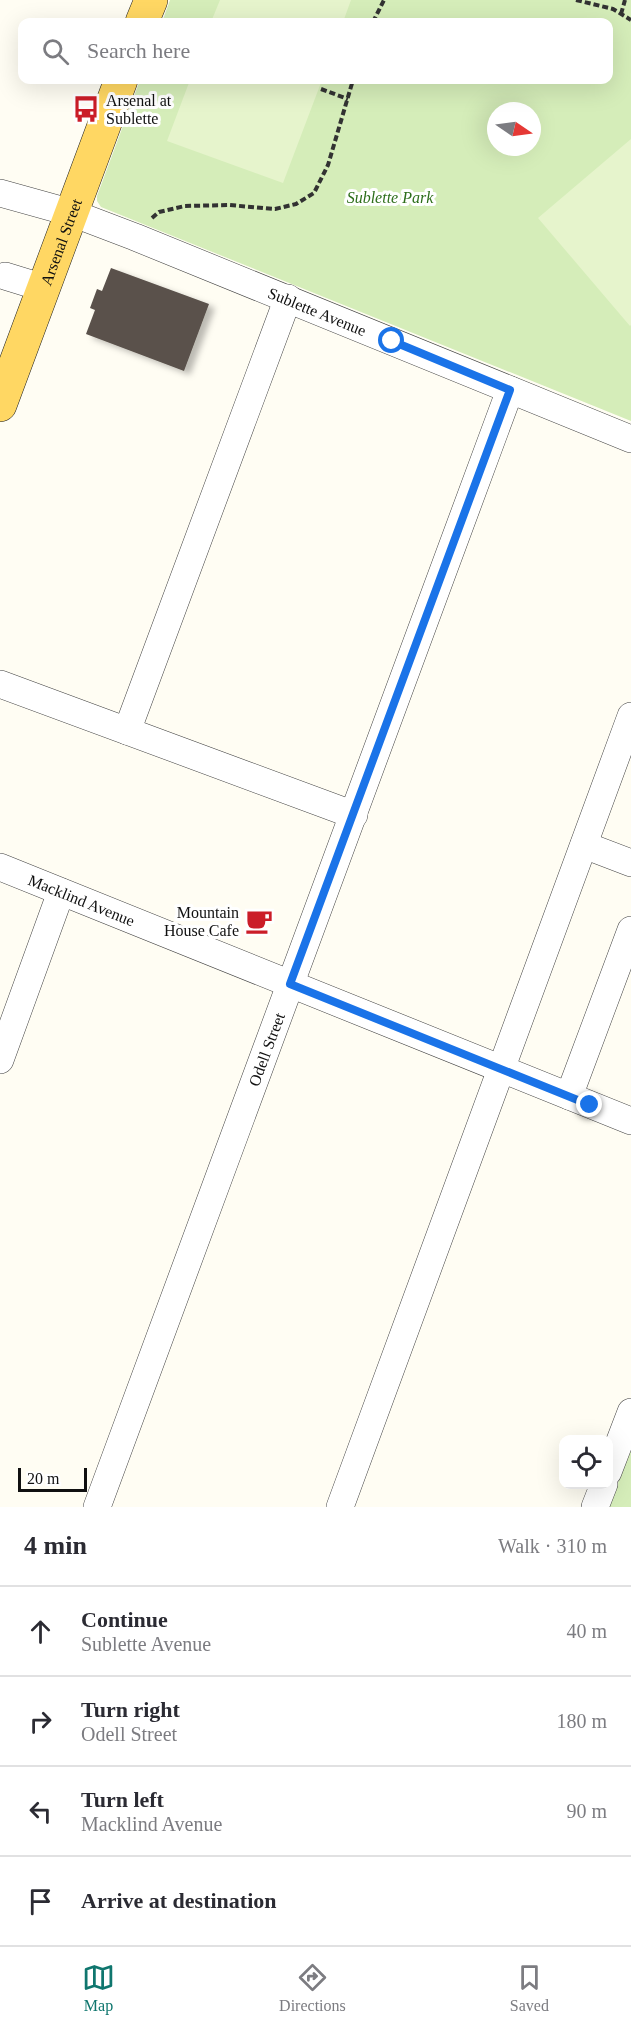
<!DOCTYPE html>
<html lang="en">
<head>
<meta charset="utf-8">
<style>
  body { margin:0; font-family:Georgia,serif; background:#f2f2f3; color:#2b2b33 }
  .controls { position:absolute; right:18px; bottom:18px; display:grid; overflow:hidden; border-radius:12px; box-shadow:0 6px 24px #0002 }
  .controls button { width:54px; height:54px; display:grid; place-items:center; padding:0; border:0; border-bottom:2px solid #e1e1e2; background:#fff; color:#2b2b33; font:30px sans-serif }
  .compass { position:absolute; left:487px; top:102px; width:54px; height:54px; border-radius:50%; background:#fff; box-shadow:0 6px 24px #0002; rotate:103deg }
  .scale { position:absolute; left:18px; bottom:15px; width:69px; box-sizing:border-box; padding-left:6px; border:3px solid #101010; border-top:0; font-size:16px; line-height:21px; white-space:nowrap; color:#101010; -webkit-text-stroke:4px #fff; paint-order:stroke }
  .stop { position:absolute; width:18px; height:18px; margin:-14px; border:4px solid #1a73e8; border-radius:50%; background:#fff }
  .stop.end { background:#1a73e8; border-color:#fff; box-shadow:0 2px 6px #0008 }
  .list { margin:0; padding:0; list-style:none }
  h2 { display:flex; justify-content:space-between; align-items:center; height:78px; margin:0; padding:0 24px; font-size:26px }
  h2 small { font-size:20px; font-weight:400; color:#7c7c81 }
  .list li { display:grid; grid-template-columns:39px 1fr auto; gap:18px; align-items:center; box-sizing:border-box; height:90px; padding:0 24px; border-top:2px solid #e1e1e2 }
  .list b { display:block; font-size:22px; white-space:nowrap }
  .list p { margin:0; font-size:20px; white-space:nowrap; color:#7c7c81 }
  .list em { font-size:20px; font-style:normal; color:#7c7c81 }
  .icon { flex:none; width:33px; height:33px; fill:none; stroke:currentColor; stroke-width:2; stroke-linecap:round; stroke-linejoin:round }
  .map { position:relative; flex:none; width:631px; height:1507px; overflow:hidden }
  .search { position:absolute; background:#fff; box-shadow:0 6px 24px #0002; left:18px; right:18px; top:18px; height:66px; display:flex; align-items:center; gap:15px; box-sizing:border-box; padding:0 21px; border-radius:12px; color:#7c7c81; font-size:22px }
  .sheet { height:438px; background:#fff }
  nav { display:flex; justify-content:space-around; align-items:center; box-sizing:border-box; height:84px; border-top:2px solid #e1e1e2; background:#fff; font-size:16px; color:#7c7c81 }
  nav a { display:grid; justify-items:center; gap:3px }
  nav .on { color:#0f766e }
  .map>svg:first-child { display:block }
</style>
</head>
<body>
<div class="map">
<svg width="631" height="1507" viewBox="0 0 631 1507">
  <defs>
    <filter id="shadow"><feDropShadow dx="6" dy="4" stdDeviation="3" flood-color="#0004"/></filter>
  </defs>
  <rect width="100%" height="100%" fill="#fffdf3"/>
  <!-- green -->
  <path fill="#d5edb9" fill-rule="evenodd" d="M170,0H631V421L101,207L97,201V196L140,80H608V22H162ZM496,111H532V147H496Z
    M631,1448V1507H609Z"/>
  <!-- pitch -->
  <path fill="#e6f4cc" d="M220,0H351L343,22H211Z
    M190,80H322L283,183L167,141Z
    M631,139V325L630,326L538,218Z"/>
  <!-- building -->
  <path fill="#5a514b" filter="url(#shadow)" d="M111,268L209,304L184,371L86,334L95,310L90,308L97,289L102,291Z"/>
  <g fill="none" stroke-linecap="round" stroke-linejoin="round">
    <defs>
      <g id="minor">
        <path id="s1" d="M0,193L72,213L135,237L631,439"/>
        <path d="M5,276L44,288"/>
        <path d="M0,684L354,815"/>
        <path d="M127,731L288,298"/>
        <path d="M584,845L631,863"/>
        <path id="s2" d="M0,867L631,1121"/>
        <path d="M0,1060L61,892"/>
        <path d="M569,1096L631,930"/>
        <path d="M608,1472L631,1412"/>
        <path id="s3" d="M97,1507L510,390"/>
        <path d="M340,1507L631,716"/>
        <path d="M595,1507L604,1484"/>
      </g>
      <g id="major">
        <path d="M142,22L151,0"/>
        <path id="s4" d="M0,405L121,80"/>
      </g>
    </defs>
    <!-- minor casing -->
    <use href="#minor" stroke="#434343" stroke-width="28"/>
    <!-- major casing -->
    <use href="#major" stroke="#212121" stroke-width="34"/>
    <!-- path -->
    <path stroke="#323232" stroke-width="4" stroke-dasharray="6 3" stroke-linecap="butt" d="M576,0L613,9L631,20
      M621,14L625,0
      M373,22L384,0
      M321,89L348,99
      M152,218L159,212L185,206L229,205L275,209L296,204L314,193L328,165L353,80"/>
    <!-- minor -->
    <use href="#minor" stroke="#fff" stroke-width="27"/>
    <!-- major -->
    <use href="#major" stroke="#ffd763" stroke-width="33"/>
  </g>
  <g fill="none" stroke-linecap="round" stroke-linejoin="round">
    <!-- route -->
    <path stroke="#1a73e8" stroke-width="8" d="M392,341L510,390L290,984L590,1105"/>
  </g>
  <!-- icons -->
  <defs>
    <symbol id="bus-bare" viewBox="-9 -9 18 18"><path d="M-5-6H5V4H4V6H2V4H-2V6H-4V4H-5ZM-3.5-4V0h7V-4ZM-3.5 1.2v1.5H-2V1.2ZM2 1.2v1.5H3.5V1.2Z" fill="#cb1d28" stroke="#fff" stroke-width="2.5" paint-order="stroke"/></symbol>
    <symbol id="cafe-bare" viewBox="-9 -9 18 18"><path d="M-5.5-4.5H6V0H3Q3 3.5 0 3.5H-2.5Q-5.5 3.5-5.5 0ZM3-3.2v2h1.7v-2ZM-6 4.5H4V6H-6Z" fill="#cb1d28" stroke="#fff" stroke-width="2.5" paint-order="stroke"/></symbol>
  </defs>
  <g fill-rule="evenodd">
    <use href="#bus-bare" x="67" y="90" width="38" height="38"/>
    <use href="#cafe-bare" x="240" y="902" width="38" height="38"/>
  </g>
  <g text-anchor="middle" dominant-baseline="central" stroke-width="6" stroke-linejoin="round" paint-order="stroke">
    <!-- poi labels -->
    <g font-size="16" fill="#101010" stroke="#fff" text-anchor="start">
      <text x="106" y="100">Arsenal at<tspan x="106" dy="18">Sublette</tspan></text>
      <text x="239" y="912" text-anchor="end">Mountain<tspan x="239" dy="18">House Cafe</tspan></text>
    </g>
    <!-- park labels -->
    <g font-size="16" font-style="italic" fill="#2d6e1a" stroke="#fff">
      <text x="390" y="197">Sublette Park</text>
    </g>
    <!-- street labels -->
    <g font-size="16" fill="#101010" stroke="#fff">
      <text stroke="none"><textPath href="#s4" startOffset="174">Arsenal Street</textPath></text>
      <text stroke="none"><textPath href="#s1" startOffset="339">Sublette Avenue</textPath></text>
      <text stroke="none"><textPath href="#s2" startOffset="88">Macklind Avenue</textPath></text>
      <text stroke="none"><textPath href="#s3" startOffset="488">Odell Street</textPath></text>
    </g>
  </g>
</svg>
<div class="controls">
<button><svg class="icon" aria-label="locate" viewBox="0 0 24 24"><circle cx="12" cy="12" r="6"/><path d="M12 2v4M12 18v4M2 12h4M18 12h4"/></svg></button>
</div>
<svg class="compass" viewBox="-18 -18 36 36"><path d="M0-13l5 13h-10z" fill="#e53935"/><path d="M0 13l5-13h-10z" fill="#7c7c81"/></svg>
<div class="scale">20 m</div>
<div class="stop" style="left:392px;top:341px"></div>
<div class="stop end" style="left:590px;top:1105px"></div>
<div class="search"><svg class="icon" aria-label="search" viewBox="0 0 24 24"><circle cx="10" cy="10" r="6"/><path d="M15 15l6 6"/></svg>Search here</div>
</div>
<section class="sheet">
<h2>4 min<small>Walk · 310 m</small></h2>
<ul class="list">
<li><svg class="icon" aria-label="ahead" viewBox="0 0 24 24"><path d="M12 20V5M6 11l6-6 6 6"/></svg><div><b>Continue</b><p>Sublette Avenue</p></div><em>40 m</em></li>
<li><svg class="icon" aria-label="right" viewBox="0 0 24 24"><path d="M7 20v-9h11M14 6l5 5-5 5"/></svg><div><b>Turn right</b><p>Odell Street</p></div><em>180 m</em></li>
<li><svg class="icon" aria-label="left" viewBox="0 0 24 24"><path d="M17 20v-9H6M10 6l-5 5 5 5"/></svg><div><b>Turn left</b><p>Macklind Avenue</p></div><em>90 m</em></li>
<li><svg class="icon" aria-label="arrive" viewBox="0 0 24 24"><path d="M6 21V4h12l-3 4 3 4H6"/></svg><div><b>Arrive at destination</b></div></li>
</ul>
</section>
<nav>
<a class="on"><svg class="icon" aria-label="map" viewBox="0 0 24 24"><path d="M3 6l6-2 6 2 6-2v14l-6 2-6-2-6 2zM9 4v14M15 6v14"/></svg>Map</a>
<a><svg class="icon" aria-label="directions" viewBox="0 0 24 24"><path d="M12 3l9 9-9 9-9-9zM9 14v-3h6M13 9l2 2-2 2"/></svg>Directions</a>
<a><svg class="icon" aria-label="saved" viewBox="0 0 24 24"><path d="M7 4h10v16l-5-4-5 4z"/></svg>Saved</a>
</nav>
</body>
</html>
